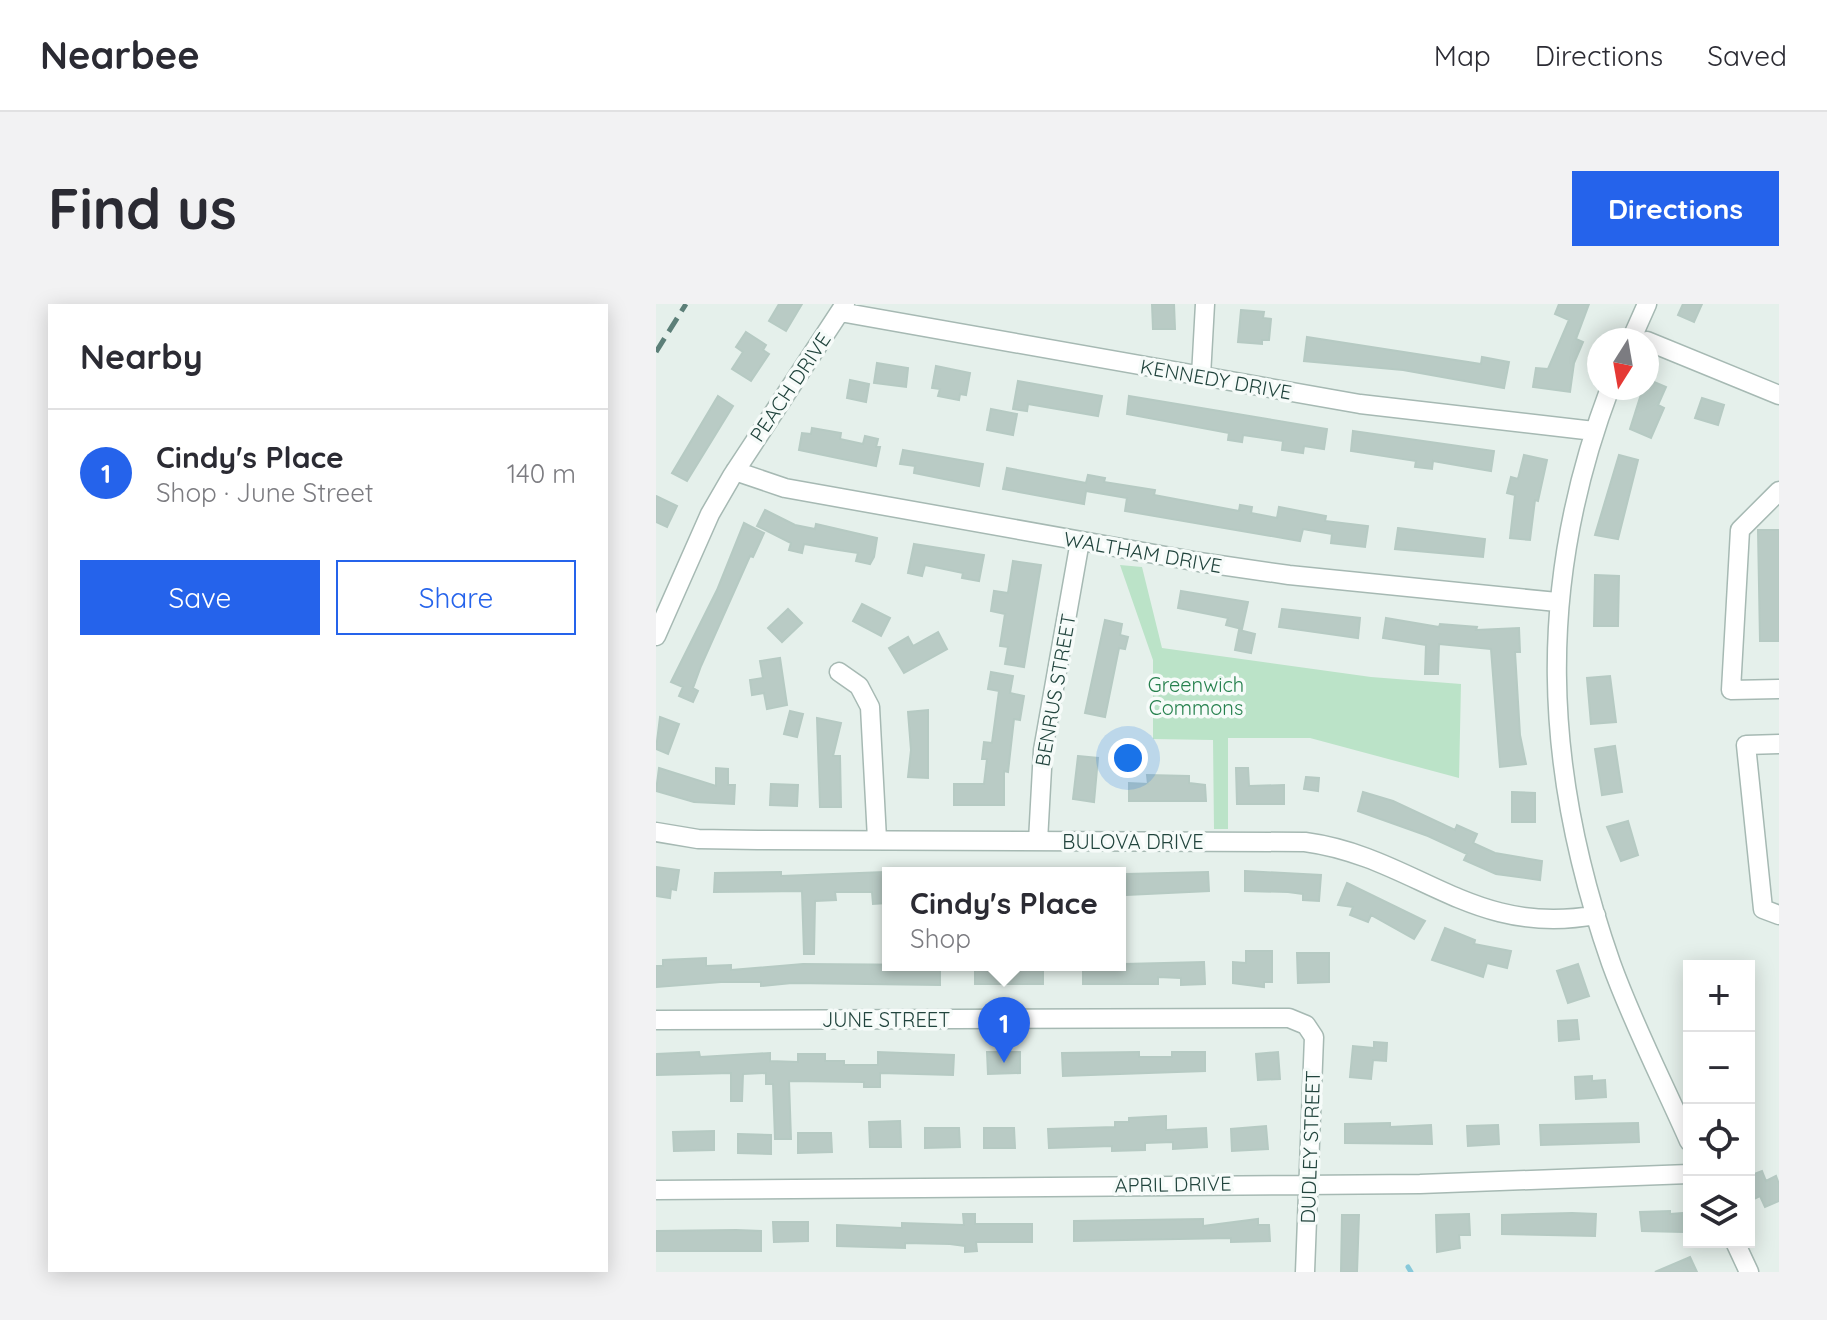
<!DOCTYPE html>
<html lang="en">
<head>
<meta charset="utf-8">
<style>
  body { margin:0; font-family:Quicksand,sans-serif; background:#f2f2f3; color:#2b2b33 }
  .controls { position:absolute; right:24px; bottom:24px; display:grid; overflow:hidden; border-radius:0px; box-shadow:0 4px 20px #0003 }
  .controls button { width:72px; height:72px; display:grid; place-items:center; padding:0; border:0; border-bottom:2px solid #e1e1e2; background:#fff; color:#2b2b33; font:40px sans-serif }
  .compass { position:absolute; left:931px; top:24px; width:72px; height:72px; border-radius:50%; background:#fff; box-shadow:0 4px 20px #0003; rotate:191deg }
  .you { position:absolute; left:472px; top:454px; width:28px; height:28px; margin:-20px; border:6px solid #fff; border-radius:50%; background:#1a73e8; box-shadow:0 0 0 12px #1a73e833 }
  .badge { display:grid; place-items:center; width:52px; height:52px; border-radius:50%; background:#2563eb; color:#fff; font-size:26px; font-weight:700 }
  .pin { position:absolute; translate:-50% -66px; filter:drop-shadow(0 2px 4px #0008) }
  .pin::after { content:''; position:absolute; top:42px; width:28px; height:24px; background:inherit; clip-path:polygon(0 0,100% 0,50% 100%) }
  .popup { position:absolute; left:226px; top:563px; width:244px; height:104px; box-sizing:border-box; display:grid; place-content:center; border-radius:0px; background:#fff; filter:drop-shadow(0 2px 6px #0005); font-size:26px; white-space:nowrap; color:#7c7c81 }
  .popup b { font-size:30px; color:#2b2b33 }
  .popup::after { content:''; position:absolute; left:50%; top:100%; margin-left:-16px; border:16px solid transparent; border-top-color:#fff }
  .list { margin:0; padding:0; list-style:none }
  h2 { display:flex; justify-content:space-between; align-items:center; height:104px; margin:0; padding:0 32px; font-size:34px }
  h2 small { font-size:26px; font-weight:400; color:#7c7c81 }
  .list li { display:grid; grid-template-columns:52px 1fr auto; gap:24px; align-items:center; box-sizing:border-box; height:128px; padding:0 32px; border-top:2px solid #e1e1e2 }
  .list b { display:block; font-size:30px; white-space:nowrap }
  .list p { margin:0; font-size:26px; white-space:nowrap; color:#7c7c81 }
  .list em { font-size:26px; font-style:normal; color:#7c7c81 }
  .actions { display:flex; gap:16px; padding:24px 32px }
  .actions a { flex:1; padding:18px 0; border:2px solid #2563eb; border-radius:0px; text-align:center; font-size:28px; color:#2563eb }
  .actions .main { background:#2563eb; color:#fff }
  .icon { flex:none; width:44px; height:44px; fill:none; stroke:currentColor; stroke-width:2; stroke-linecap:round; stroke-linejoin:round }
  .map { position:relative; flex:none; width:1123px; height:968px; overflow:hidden; border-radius:0px }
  header { display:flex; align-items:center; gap:48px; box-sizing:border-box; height:112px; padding:0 40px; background:#fff; border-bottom:2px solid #e1e1e2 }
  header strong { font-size:38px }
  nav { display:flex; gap:44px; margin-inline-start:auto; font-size:28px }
  .intro { display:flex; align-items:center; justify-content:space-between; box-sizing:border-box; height:192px; padding:0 48px }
  h1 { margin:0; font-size:56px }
  .button { padding:20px 36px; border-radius:0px; background:#2563eb; color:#fff; font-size:28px; font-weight:700 }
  main { display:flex; gap:48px; padding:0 48px }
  aside { flex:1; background:#fff; border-radius:0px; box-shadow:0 4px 20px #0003 }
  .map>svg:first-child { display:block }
</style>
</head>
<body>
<header>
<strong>Nearbee</strong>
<nav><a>Map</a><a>Directions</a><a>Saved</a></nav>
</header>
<div class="intro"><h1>Find us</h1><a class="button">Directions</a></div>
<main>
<aside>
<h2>Nearby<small></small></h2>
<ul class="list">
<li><span class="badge">1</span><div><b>Cindy's Place</b><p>Shop · June Street</p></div><em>140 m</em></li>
</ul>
<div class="actions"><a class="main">Save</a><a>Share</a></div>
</aside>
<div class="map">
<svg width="1123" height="968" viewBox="0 0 1123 968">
  <rect width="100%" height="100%" fill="#e5f0eb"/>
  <!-- green -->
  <path fill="#bbe3c8" d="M464,261L486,263L506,344L715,373L805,380L803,474L654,434H572V525H558L557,436L497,435V356Z"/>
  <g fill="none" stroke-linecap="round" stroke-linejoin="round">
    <!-- stream -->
    <path stroke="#87c9da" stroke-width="5" d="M752,963L755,968"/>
  </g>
  <!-- building -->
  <path fill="#b9cbc5" stroke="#b6cac3" stroke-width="2" d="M123,0H146L130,27L113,17Z
    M496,0H518L519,25H497Z
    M903,0H933L920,35L927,38L918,59L914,88L877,83L880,64L892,65L913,16L899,10Z
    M1027,0H1046L1038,18L1022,11Z
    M585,6L608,8L607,14L615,15L613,36H606V40L582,38Z
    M90,28L110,41L107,46L113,50L95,77L76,65L87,48L80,43Z
    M651,33L825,60L826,53L853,58L848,84L747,66L648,57Z
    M221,59L252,64L250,83L218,79Z
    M280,62L314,69L310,91L304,90L303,96L282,92L284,85L276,84Z
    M991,75L1010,83L1002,101L1008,104L995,134L974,125L987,84H991Z
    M194,76L213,80L210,98L191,94Z
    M362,77L446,92L442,112L372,100L371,107L357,105Z
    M62,92L77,102L31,177L16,169Z
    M473,92L671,125L668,145L648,142L647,149L626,146L627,137L587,131L586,138L572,136L573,129L471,110Z
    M1046,94L1068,101L1062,121L1039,114Z
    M335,105L361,110L357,131L331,126Z
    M156,124L185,129L184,135L207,140L209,132L222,135L220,143H224L220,162L143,146L146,129L155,130Z
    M697,127L838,147L835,167L777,157L776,165L759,163L760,157L695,147Z
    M247,146L327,160L323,182L258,169L259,162L244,160Z
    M868,151L891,156L882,197L879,196L874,236L854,234L859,191L851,189L855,173L862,175Z
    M963,151L982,156L962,235L939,231Z
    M351,164L430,179L432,171L449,174L448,178L499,186L498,191L583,207L584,201L596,203L595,209L621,214L623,203L670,212L669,217L712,222L709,243L675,239L676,230L647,225L644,237L469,207L471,194L430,187L428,200L347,185Z
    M0,192L21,202L11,223L0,218Z
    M109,206L139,221L159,225L160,220L221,234L218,253L214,260L200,257L202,249L176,245L148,240L146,249L133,246L135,239L101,222Z
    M88,219L108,229L97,253L94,252L45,362L37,384L42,387L37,398L23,392L27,383L15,378L61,286Z
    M742,224L829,235L827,253L739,245Z
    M1102,226H1123V337H1104Z
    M258,240L328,251L323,277L306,274L307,269L269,261L266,272L252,269Z
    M357,257L385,261L368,363L349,360L352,343L344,342L349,310L335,307L338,287L352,289Z
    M939,271L963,272L962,322H938Z
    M525,287L592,298L586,325L570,321L572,314L522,304Z
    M206,300L234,314L225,332L197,317Z
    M132,305L146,319L126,338L112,324Z
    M626,305L704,314L702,334L623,323Z
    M730,314L783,323L784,320L821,323L820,326L863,324L864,348H859L864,431L870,460L844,463L835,345L783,340L782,370H769L770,341L727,334Z
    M449,316L466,320L464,331L472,333L469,345L463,344L449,413L429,409Z
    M583,326L599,330L595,349L579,346Z
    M282,328L291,345L248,369L233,344L252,333L257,342Z
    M124,354L131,401L111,405L108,389L96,391L94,376L107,374L104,357Z
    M335,368L357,372L354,389L368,392L364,416L358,415L352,468L348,467V501H298V480H328L331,455H326L328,438L336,439L343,387L332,385Z
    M954,372L960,418L935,420L931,374Z
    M272,406V474L252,473L255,446L252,408Z
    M134,407L147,410L141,433L128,430Z
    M4,413L23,420L12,450L0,445Z
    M161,414L185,419L177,452H184L185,503H164Z
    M959,442L966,488L946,491L939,445Z
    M422,452L442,454L438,498L417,495Z
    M3,464L60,482V464L72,465V481H79L78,500L38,498L0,487Z
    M580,464H592L593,482L628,481V500H581Z
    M491,471L533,472V479L549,481L550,497H473V479L492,480Z
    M650,473L663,474L662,487L648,485Z
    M115,480L142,481L141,502L114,501Z
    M707,488L737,497L799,526L801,521L821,530L817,539L839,549L886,557L884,576L840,570L808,556L811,550L772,532L702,507Z
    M856,488L879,489V518H856Z
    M972,517L982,551L965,557L951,523Z
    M0,563L23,566L20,586L15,585L14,594L0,592Z
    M589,567L665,571L663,597L647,596V590L632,588L589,587Z
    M125,568V572L229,568L232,571L231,599L217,600L216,588H179L180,596L159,597L158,650H148L146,587L58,588L59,569Z
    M552,568L553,587L471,591V570Z
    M691,579L769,617L758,635L715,611L712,618L694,611L697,603L682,601Z
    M789,624L819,636L818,640L855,647L851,664L831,659L827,673L776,656Z
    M590,647H616V678H608V683L577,679V658L590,659Z
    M641,649H673V678L642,679Z
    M50,654V662L75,661V666L147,660L284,661V681L136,679L105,682V678H65L0,683V662H7V656Z
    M548,658L549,680L525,681V674L502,673V680H427V661Z
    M922,660L933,692L912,699L901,667Z
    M319,661H387V680H319Z
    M921,716L923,735L903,737L902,717Z
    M718,738L731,739L730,757L717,756L715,775L694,773L697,742L718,744Z
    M43,748L44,753L114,749V757L142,758V750H169V757H188V761H222V748L298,751L297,771L224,769V783H208V778L133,777L135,835H119L117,780H110V769L87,770L86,797H75V769L0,771V750Z
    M331,748H364V769L332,770Z
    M483,748V753H516V748H549V767L407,772L406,749Z
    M622,748L624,775L602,776L600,750Z
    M936,772V777L949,776L950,793L920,795L919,773Z
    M510,812V826L550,824L551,843L517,845V838L489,839V846L456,847V842L393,844L392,825L459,823V818H473V814Z
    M244,817L245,843H214L213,818Z
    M734,819V823L775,821L776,840L689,839V820Z
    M982,819L983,838L885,841L884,821Z
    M842,821L843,840L812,842L811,822Z
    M610,822L612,845L576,847L575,825Z
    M269,824H303L304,843L269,844Z
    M328,824H358L359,844H328Z
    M58,827V846L18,847L17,828Z
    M142,829H175L176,848L142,849Z
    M82,830L115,831V850L82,849Z
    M1106,867L1110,877L1120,872L1123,880V897L1109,903L1104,892L1098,895L1093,885V872Z
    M1014,907V910L1026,909L1027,928L986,927L984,908Z
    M916,909L940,910L939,932L846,930V911Z
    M307,910H319V920H376V938H320L321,947L309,948V942L294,940L249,939V944L181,942V921L246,924V919L308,921Z
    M813,910L814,931H803L804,944L781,948L780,911Z
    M686,911H703L701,968H685Z
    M547,915V922L602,915V921H613L614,937L575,938V934L418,937V917Z
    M117,918H152V937L118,938Z
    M80,926L105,927V947H0V927Z
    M1034,953L1041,968H999Z"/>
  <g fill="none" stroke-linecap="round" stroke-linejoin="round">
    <defs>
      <path id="minor" d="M184,8L704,100L938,127
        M975,36L991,0
        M991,37L1123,91
        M545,72L549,0
        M954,84C880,280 886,462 955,659C977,720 1007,778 1033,837
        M79,167L129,184L543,258L633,271L901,298
        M1123,187L1084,226L1075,386L1123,385
        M0,332L54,210L76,172L189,0
        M183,368L203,382L214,403L221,535
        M1123,440L1090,441L1107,605L1123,611
        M0,528L42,535L102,536L649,538C760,553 816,634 940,611
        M382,537L387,446L424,237
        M0,716L633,714L650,721L658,733L649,968
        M0,886L764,880L1033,870
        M1079,938L1093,968"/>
    </defs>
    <!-- minor casing -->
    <use href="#minor" stroke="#a6b9b3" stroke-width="21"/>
    <!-- minor -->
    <use href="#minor" stroke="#fff" stroke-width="18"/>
    <!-- rail -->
    <path stroke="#5c7f78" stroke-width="5" stroke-dasharray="16 8" stroke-linecap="butt" d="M0,48L30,0"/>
  </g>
  <g text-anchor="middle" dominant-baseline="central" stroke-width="7" stroke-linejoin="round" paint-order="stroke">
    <!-- street labels -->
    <g font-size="20" fill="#21443d" stroke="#f6fbf9">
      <text transform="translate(560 75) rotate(10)">KENNEDY DRIVE</text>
      <text transform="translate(134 83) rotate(-56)">PEACH DRIVE</text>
      <text transform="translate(487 248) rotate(10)">WALTHAM DRIVE</text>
      <text transform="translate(399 386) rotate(-80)">BENRUS STREET</text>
      <text x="477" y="537">BULOVA DRIVE</text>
      <text x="230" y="715">JUNE STREET</text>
      <text transform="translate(654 843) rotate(-88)">DUDLEY STREET</text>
      <text transform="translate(517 880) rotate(-1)">APRIL DRIVE</text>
    </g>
    <!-- park labels -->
    <g font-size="20" fill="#26814e" stroke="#f6fbf9">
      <text x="540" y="380">Greenwich<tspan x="540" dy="23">Commons</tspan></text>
    </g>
  </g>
</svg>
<div class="controls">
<button>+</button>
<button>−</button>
<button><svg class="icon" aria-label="locate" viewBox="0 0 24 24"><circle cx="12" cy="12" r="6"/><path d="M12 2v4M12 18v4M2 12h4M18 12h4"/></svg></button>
<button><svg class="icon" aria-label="layers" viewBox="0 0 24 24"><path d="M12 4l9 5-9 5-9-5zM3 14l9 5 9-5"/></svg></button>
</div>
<svg class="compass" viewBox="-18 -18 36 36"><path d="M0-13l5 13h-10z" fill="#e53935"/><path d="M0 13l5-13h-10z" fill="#7c7c81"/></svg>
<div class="you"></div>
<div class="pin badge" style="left:348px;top:759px">1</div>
<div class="popup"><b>Cindy's Place</b>Shop</div>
</div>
</main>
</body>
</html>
